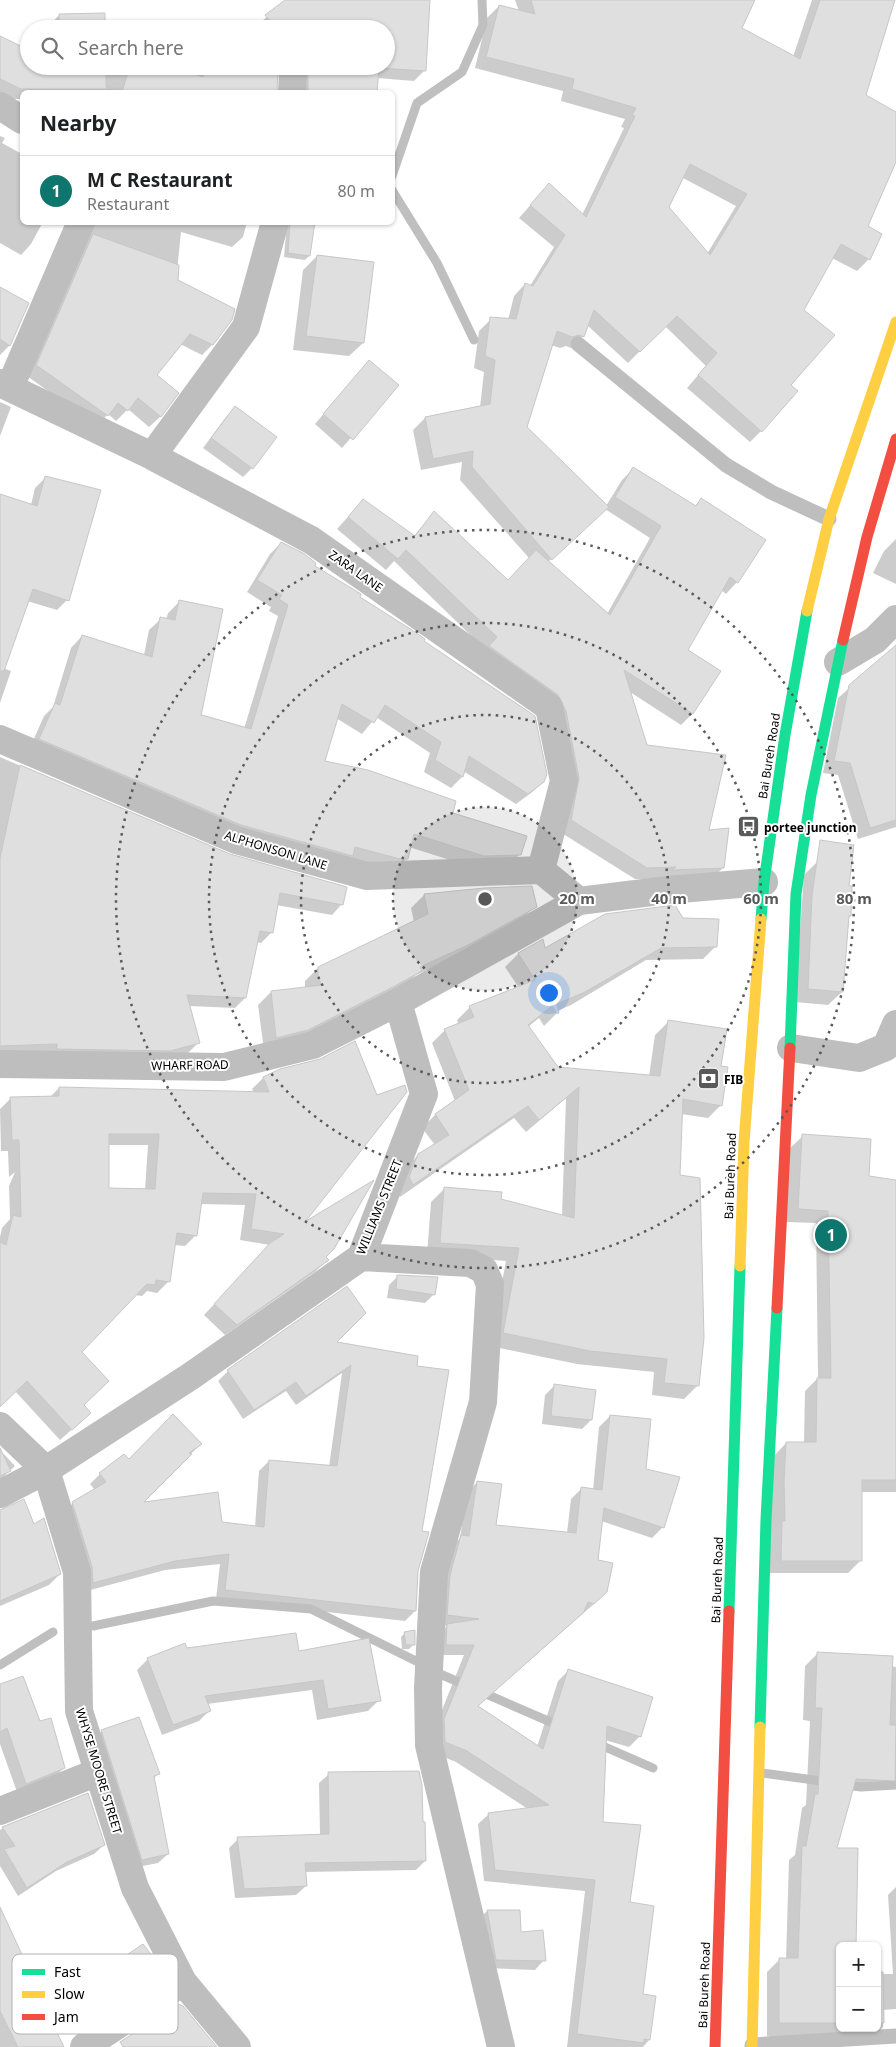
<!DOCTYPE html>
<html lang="en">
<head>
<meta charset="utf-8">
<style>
  body { margin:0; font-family:"Noto Sans",sans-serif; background:#f2f2f2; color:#202124 }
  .controls { position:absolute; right:15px; bottom:15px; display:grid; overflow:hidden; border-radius:8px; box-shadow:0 1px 4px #0004 }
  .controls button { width:45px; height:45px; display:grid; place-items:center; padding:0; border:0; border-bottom:1px solid #e0e0e0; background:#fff; color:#202124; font:25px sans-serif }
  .you { position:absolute; left:548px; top:992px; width:18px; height:18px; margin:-12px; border:4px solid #fff; border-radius:50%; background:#1a73e8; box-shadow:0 0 0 8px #1a73e833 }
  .badge { display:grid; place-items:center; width:32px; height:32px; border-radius:50%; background:#0f766e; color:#fff; font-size:16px; font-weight:700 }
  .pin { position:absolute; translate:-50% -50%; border:2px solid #fff; box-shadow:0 1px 5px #0006 }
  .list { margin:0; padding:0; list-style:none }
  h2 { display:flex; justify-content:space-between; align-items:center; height:65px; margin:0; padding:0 20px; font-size:21px }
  h2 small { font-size:16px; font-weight:400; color:#757577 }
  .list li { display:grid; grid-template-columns:32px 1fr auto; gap:15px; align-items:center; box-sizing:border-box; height:70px; padding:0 20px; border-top:1px solid #e0e0e0 }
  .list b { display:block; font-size:19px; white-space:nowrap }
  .list p { margin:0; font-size:16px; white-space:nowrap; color:#757577 }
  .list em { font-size:16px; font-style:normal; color:#757577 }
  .icon { flex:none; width:28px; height:28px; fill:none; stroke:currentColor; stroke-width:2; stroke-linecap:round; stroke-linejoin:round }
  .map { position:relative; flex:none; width:896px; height:2047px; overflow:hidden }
  .search { position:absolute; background:#fff; box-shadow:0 1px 4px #0004; left:20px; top:20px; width:375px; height:55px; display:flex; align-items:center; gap:12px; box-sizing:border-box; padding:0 18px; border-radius:28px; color:#757577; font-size:19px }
  .panel { position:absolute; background:#fff; box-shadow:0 1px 4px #0004; left:20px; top:90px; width:375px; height:135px; border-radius:8px }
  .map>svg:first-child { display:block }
</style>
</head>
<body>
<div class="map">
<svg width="896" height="2047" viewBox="0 0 896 2047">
  <rect width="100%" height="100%" fill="#fff"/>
  <!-- shadow -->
  <path fill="#0003" fill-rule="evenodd" d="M287,0H429L424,71L414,81L377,78L376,92H299V89L306,82L298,72V66H386V29H259L256,26Z
    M515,0H754L741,29L793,57L812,0H893L864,96L896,113V159L866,226L869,259L857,271L832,258L803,311L790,385L761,431L750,442L687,388L706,366L665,326L628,363L587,325L583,336L571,348L566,346L560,348L551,345L526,427L606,506L622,480L633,469L694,507L701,500L737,582L726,594L721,590L687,650L719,671L692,714L681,725L630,692L646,746L707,831L723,868L711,879H635L560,832L553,715L394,561L386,570L337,529L363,500L413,537L434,513L507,582L529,558L460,480L462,462L421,470L413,430L425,418L480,407L484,372L474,368L479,331L491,319L508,320L514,296L525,284L530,286L554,247L519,218L549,184L582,215L624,128L621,127L625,119L561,101L563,91L475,68L487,18L499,6L519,11ZM683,178L736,206L707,254L668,207ZM605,509L650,538L607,614L548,562Z
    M59,15L104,29H49V26Z
    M0,37L29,66H228L239,70L276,75L275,92H22V99H10L0,94Z
    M0,136L5,138L2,143L22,154V222H43L31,244L21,255L0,243Z
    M83,222H247L243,237L232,247L181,232L176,281L212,345L202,355L180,344L155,375L177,393L160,417L149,427L128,409L116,421L108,414L97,426L27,376Z
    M287,222H314L309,256L305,260L284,257Z
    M317,256L373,263L363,343L349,356L293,350L303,270Z
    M0,288L28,303L9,346L0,355Z
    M360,371L397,385L342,448L315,424Z
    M0,402L11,407L0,436Z
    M235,408L252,468L243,477L203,448L226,417Z
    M46,477L67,600L57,610L27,601L3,668L11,671L0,703V496L31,505L35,488Z
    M896,539V584L873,573L884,551Z
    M281,543L422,641L543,782L531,793L516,804L463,771L462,777L451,788L424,772L430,753L376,717L362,734L336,718L323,762L451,814L520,854L509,866L472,867L409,847L407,858L395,870L341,867L29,750L44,716L53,707L71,648L82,636L144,655L149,630L161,619L166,620L168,613L179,602L199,720L244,729L278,616L269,611L271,607L247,592L270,554Z
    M896,647V827L858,839L838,775L823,773L838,698Z
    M0,757L230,856L342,904L332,915L276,905L272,932L261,943L257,942L245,998L235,1008L189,1006L198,1043L188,1053L0,1055Z
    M818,861L847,887L850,916L848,918L842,992L828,1005L795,1002L804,875Z
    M424,895L535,906L522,919L453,958L416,975L408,983L293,1043L264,1050L258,1005L271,992L305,988V981L318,968L414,922L411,908Z
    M682,919L716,946L703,959L646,960L571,1005L557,1011V1013L544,1026L539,1018L528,1027L558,1068L649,1076L655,1035L668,1022L720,1067L721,1105L708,1118L681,1114L678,1176L702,1338L697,1386L684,1399L652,1395L654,1372L577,1364L490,1346L506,1261L427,1255L431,1202L444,1189L500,1200L562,1216L566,1098L526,1132L514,1118L400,1197L396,1191L405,1169L418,1155L435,1145L422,1128L435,1115L455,1101L432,1043L445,1030L459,1025L457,1020L470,1007L519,988L505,967L518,954L542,941L544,950Z
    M280,1070L301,1225L327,1260L316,1271L225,1335L204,1315L270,1245L240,1240L245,1205L200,1204L196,1235L185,1246L174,1245L169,1281L157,1293L147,1291L142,1296L135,1295L80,1352L82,1405L78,1424L60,1440L15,1391L0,1404V1237L2,1228L10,1219L9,1186L15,1172L9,1177L8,1151H1L0,1109L11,1098L50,1097L59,1088L254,1093L252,1089L263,1078ZM108,1145H148L145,1190L108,1189Z
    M803,1136L868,1178L896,1181V1492H861V1560L848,1573H768L774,1456L786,1443H804L805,1391L818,1378L816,1223L786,1222L790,1148Z
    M398,1276L434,1294L425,1303L387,1298L389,1285Z
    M335,1343L415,1367L417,1571L415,1611L405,1621L216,1599L220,1564L165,1570L83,1592L63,1513L73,1503L95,1490L90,1484L100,1474L128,1461L201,1444L140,1504L221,1524L255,1527L259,1471L269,1461L329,1467L342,1373L296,1405L286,1391L243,1419L218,1381L228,1371Z
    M554,1386L591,1420L582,1429L542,1424L545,1395Z
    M610,1416L645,1470L663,1527L652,1538L601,1521L595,1603L476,1707L537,1747L558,1681L569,1670L652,1698L639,1737L629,1747L605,1740L602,1823L629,1903L649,2040L643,2047H567L585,1891L484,1881L478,1824L489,1814L528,1809L456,1762L434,1753V1730L464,1655H436L437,1636L447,1626L437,1625L450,1548L460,1538L467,1493L477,1482L495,1526L567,1533L571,1499L582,1488L593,1490L599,1427Z
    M0,1450L15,1466L0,1480Z
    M0,1511L34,1526L60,1574L49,1585L0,1606Z
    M405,1633L413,1645L409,1649H402L401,1637Z
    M186,1649L297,1652L379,1700L368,1711L317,1720L312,1690L207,1704L210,1710L199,1721L162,1735L137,1670L148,1659Z
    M818,1653L896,1667V1782L848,1786L836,1849L840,1946V2028H877V1974H893L888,1895L896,1887V2009L883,2010V2027L870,2040L769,2046V2036H767V1972L779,1960H786L789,1860L795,1855L802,1808L806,1805L810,1721L803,1720L805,1666Z
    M0,1686L39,1722L64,1768L54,1777L17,1792L0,1744Z
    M102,1731L158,1774L153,1779L168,1854L158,1863L133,1868L93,1740Z
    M329,1774L425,1861L416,1870L304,1872L306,1886L296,1895L235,1898L229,1848L238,1839L320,1835L319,1783Z
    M4,1827L104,1845L94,1854L56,1871L18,1896L0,1866V1830Z
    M0,1911L56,2047H0Z
    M487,1911L520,1933L544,1960L535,1970L487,1968L478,1920Z
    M143,1945L161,1976L152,1986L94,2023L76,1993L85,1984Z"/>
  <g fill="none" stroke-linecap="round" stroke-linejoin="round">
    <!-- stream -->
    <path stroke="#bfbfbf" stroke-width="9" d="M392,176L417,103L462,72L483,25L482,0
      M392,190L437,263L474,340
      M93,1626L213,1601L311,1609L418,1662
      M0,1665L53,1632
      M440,1674L562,1727
      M596,1743L653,1768
      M762,1773L829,1782
      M844,1785L861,1787L896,1785"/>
  </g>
  <!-- building -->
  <path fill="#dfdfdf" stroke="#c7c7c7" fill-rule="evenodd" d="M285,0H430L426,71L379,68L377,92H308V66H386V29H277L265,15Z
    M531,0H755L742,28L800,59L820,0H895L866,95L896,112V162L868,226L882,234L870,260L841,244L804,310L835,335L791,385L798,391L762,432L698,375L717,353L677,316L640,352L594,310L584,337L579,335L572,337L557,331L527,427L609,507L552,560L472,467L473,451L433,459L425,417L490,404L495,360L485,356L490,317L516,319L525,283L533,286L565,235L530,205L549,183L586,217L635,116L632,115L636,108L572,89L574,79L486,57L499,5L535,14ZM690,164L747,194L710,255L669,207Z
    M105,13V29H59V14Z
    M0,36L29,50V66H106V87L110,89H21L0,79Z
    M130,66H171L203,77L207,66H232L237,68V66H278L277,92H122Z
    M290,222H315L310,256L288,253Z
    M93,234L179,265L178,280L235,309L232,320L213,345L190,334L157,375L179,393L161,417L138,398L128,411L118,403L108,416L36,365Z
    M317,255L374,262L364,343L306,336Z
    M0,287L29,303L10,346L0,339Z
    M369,360L399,385L353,440L323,414Z
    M235,406L277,437L253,469L211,438Z
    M633,467L696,506L701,498L766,540L738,583L730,577L688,650L721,671L693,714L624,670L647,745L726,755L709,830L729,828L724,868L671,870L676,867L647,868L571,820L579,778L566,711L558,695L489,646L497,637L406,550L398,559L348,517L363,499L415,536L434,511L508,580L536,550L610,615L661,526L615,497Z
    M45,476L101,490L69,601L33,589L4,671H0V494L37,506Z
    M281,542L303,553L316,563L315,566L361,594L360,597L415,632L425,639L424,641L535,716L547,774L544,782L528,794L469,756L463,777L435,760L441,742L385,705L374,723L342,704L325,761L368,770L456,801L453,813L527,836L521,855L484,856L414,834L408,859H400L355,847L353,856L241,825L39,739L55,703L60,705L82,635L152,657L160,617L175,620L179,600L223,609L201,716L202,715L251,729L288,605L279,599L282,595L257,580Z
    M896,645V820L870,828L850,763L834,761L849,685Z
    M20,765L230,854L347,887L343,905L280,893L273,933L260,931L246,998L187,995L200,1043L170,1051L57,1049V1044L0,1046V858Z
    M820,840L854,845L849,886H852L851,916H849L843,992L808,989L812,895Z
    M532,886L537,907L468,945L420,967L422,971L391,988L308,1030L276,1038L271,991L322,985L318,977V967L428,914L424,894L484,888Z
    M675,905L683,918L719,919L717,947L661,948L585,992L557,1004L559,1013L557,1014L552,1006L528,1025L558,1067L660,1076L668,1020L727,1029L721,1066L728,1067L722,1106L683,1099L680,1175L700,1178L704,1338L699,1386L664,1383L667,1359L590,1351L503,1333L519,1248L440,1243L444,1187L502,1192L501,1199L574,1218L579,1087L539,1120L528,1106L413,1185L409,1177L418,1154L449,1135L435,1114L469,1090L444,1029L474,1017L469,1006L535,980L518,953L543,939L545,948L605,914Z
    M355,1041L377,1095L405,1085L407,1092L306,1221L374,1180L334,1249L326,1257L329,1260L237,1325L214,1304L270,1243L284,1234L251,1229L256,1194L203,1193L197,1236L177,1233L170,1282L156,1280L155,1285L147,1284L82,1352L109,1381L84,1405L91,1413L72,1430L27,1381L0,1407V1242L6,1245L13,1215L21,1217L19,1140H12L10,1097L59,1096V1087L269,1092L263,1077L280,1069L320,1059ZM109,1134H159L155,1189L109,1188Z
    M802,1134L871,1139L869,1176L896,1180V1480H862V1561H781L782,1521H785L784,1482L786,1442H816L817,1378H831L828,1211L798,1209Z
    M397,1275L438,1277L435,1295L396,1289Z
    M347,1286L366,1313L337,1342L418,1356L417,1366L449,1370L422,1531L429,1532L418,1571L416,1611L225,1590L229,1554L175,1561L93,1583L92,1567L72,1502L106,1482L99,1473L124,1454L129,1459L173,1414L202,1444L189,1453L192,1454L144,1502L218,1492L222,1522L264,1527L269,1460L337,1466L351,1365L306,1396L296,1382L254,1410L227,1370Z
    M554,1384L596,1390L592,1420L551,1416Z
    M610,1415L651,1419L646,1469L680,1477L664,1528L604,1508L598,1560L613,1563L607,1592L594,1604L588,1602L584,1612L478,1706L543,1749L568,1669L653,1697L641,1737L607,1726L603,1822L641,1825L630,1902L654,1906L643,1994L656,1996L650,2040L644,2039V2043L577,2034L595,1880L495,1870L488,1813L549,1805L467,1751L445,1742L444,1719L474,1645H446L447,1624L479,1619L447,1615L450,1575L461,1535L469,1536L477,1481L502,1484L496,1525L576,1533L581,1487L602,1490Z
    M0,1448L11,1471L0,1476Z
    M24,1499L34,1524L44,1518L61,1574L0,1601V1510Z
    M415,1630V1645H406L404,1632Z
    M296,1633L299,1651L369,1638L381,1701L328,1709L323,1680L205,1696L211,1711L173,1725L147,1658L185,1643L187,1648Z
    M817,1652L893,1656L890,1725H896L895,1781L856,1779L837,1848H858L856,1946H840V2023H779V1958H798L802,1846H806L815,1794H818L822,1708H815Z
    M23,1676L40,1721L51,1718L65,1768L26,1784L7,1728L0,1732V1684Z
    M139,1717L160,1774L154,1776L169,1854L142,1860L101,1730Z
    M419,1771L422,1785L423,1822H425L426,1861L305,1863L307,1886L244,1889L237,1837L329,1834L328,1772Z
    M88,1793L105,1845L67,1862L27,1888L4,1849L15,1846L2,1827Z
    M0,1907L38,1989V1994L64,2047H18L0,2011Z
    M487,1910H520L521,1932L543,1930L546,1961L496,1960Z
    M143,1944L153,1957L163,1977L104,2015L85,1983Z
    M877,1972H883L884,2023H877Z
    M178,2004L183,2006L217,2047H123L120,2042Z"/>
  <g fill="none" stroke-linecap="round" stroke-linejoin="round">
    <!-- lane -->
    <path stroke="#bebebe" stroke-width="15" d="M578,344L726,465L771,492L829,519
      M752,2045L896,2036"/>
    <!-- street -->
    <path stroke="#bebebe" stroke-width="28" d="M292,92L293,69
      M0,106L22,120
      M0,383L152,456L311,540L549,707L564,781L541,870
      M10,387L81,222
      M152,456L246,327L275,222
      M838,662L875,640L896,619
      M0,739L236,840L367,876L541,870
      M541,870L579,901L668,890L764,882
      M791,1048L859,1058L886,1047L896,1024
      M0,1064L224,1067L313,1045L398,1002
      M361,1257L470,1263L484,1270L490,1284L483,1402L434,1572L428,1688L429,1745L501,2047
      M0,1426L46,1470L77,1572L79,1711L135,1888L183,1982L237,2047
      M0,1494L46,1470L191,1376L361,1257L424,1094L398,1002L579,901
      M0,1811L98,1772
      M84,2047L183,1982"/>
    <!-- fast -->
    <path stroke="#16e098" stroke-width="11" d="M761,919L764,882L785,735L807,611
      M790,1048L796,894L811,795L843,640
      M729,1611L740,1266
      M760,1727L766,1520L777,1308"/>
    <!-- slow -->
    <path stroke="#ffcf43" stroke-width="11" d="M807,611L829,519L896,322
      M740,1266L744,1142L761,919
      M752,2047L760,1727"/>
    <!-- jam -->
    <path stroke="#f24e42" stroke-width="11" d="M843,640L867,537L896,439
      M777,1308L790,1048
      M715,2047L729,1611"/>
  </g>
  <!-- distance rings -->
  <circle cx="485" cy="899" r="92" fill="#595959" fill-opacity=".12"/>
  <g fill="none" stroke="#595959" stroke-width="2.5" stroke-dasharray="2.5 5">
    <circle cx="485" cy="899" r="92"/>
    <circle cx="485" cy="899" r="184"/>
    <circle cx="485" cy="899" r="276"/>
    <circle cx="485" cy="899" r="369"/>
  </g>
  <!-- icons -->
  <defs>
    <symbol id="bus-square" viewBox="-11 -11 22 22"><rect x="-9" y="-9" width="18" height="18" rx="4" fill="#595959" stroke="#fff"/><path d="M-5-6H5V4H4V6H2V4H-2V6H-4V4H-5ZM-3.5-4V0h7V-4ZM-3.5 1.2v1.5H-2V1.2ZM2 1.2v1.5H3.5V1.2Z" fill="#fff"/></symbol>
    <symbol id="bank-square" viewBox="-11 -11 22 22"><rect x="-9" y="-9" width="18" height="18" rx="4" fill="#595959" stroke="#fff"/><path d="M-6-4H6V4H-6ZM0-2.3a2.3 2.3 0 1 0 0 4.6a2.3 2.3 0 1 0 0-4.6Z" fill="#fff"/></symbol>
  </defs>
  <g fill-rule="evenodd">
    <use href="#bus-square" x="736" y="814" width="25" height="25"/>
    <use href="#bank-square" x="696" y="1066" width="25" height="25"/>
  </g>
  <g text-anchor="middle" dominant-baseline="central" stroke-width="4" stroke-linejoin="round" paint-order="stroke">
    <!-- street labels -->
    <g font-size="12" fill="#000" stroke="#fff">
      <text transform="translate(356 571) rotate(35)">ZARA LANE</text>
      <text transform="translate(769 756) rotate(-81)">Bai Bureh Road</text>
      <text transform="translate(276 850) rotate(17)">ALPHONSON LANE</text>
      <text transform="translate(190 1065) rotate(-1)">WHARF ROAD</text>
      <text transform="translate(730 1176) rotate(-88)">Bai Bureh Road</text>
      <text transform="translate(379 1207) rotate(-68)">WILLIAMS STREET</text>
      <text transform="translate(717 1580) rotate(-88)">Bai Bureh Road</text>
      <text transform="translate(99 1771) rotate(73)">WHYSE MOORE STREET</text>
      <text transform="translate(704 1985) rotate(-88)">Bai Bureh Road</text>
    </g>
    <!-- poi labels -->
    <g font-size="12" font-weight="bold" fill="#000" stroke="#fff" text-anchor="start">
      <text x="764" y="827">portee junction</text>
      <text x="724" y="1079">FIB</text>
    </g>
  </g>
  <!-- legend -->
  <rect x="12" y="1954" width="166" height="80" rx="8" fill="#fff" stroke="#b2b2b2" stroke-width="1"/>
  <rect x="22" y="1969" width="23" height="6" fill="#16e098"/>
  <rect x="22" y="1991" width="23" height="7" fill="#ffcf43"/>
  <rect x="22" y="2014" width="23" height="6" fill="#f24e42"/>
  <g font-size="14" fill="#000">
    <text x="54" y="1977">Fast</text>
    <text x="54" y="1999">Slow</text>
    <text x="54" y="2022">Jam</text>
  </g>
  <circle cx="485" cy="899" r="8" fill="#595959" stroke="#fff" stroke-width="2.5"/>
  <g font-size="15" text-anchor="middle" font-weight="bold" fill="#595959" stroke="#fff" stroke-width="4" stroke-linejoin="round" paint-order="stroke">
    <text x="577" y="904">20 m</text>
    <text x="669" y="904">40 m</text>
    <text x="761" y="904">60 m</text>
    <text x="854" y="904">80 m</text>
  </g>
</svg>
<div class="controls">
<button>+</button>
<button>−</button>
</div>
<div class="you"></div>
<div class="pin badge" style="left:831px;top:1235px">1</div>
<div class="search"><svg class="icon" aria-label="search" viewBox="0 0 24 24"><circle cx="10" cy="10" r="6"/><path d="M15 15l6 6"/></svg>Search here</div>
<section class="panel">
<h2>Nearby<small></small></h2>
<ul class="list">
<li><span class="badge">1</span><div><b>M C Restaurant</b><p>Restaurant</p></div><em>80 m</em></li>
</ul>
</section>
</div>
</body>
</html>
